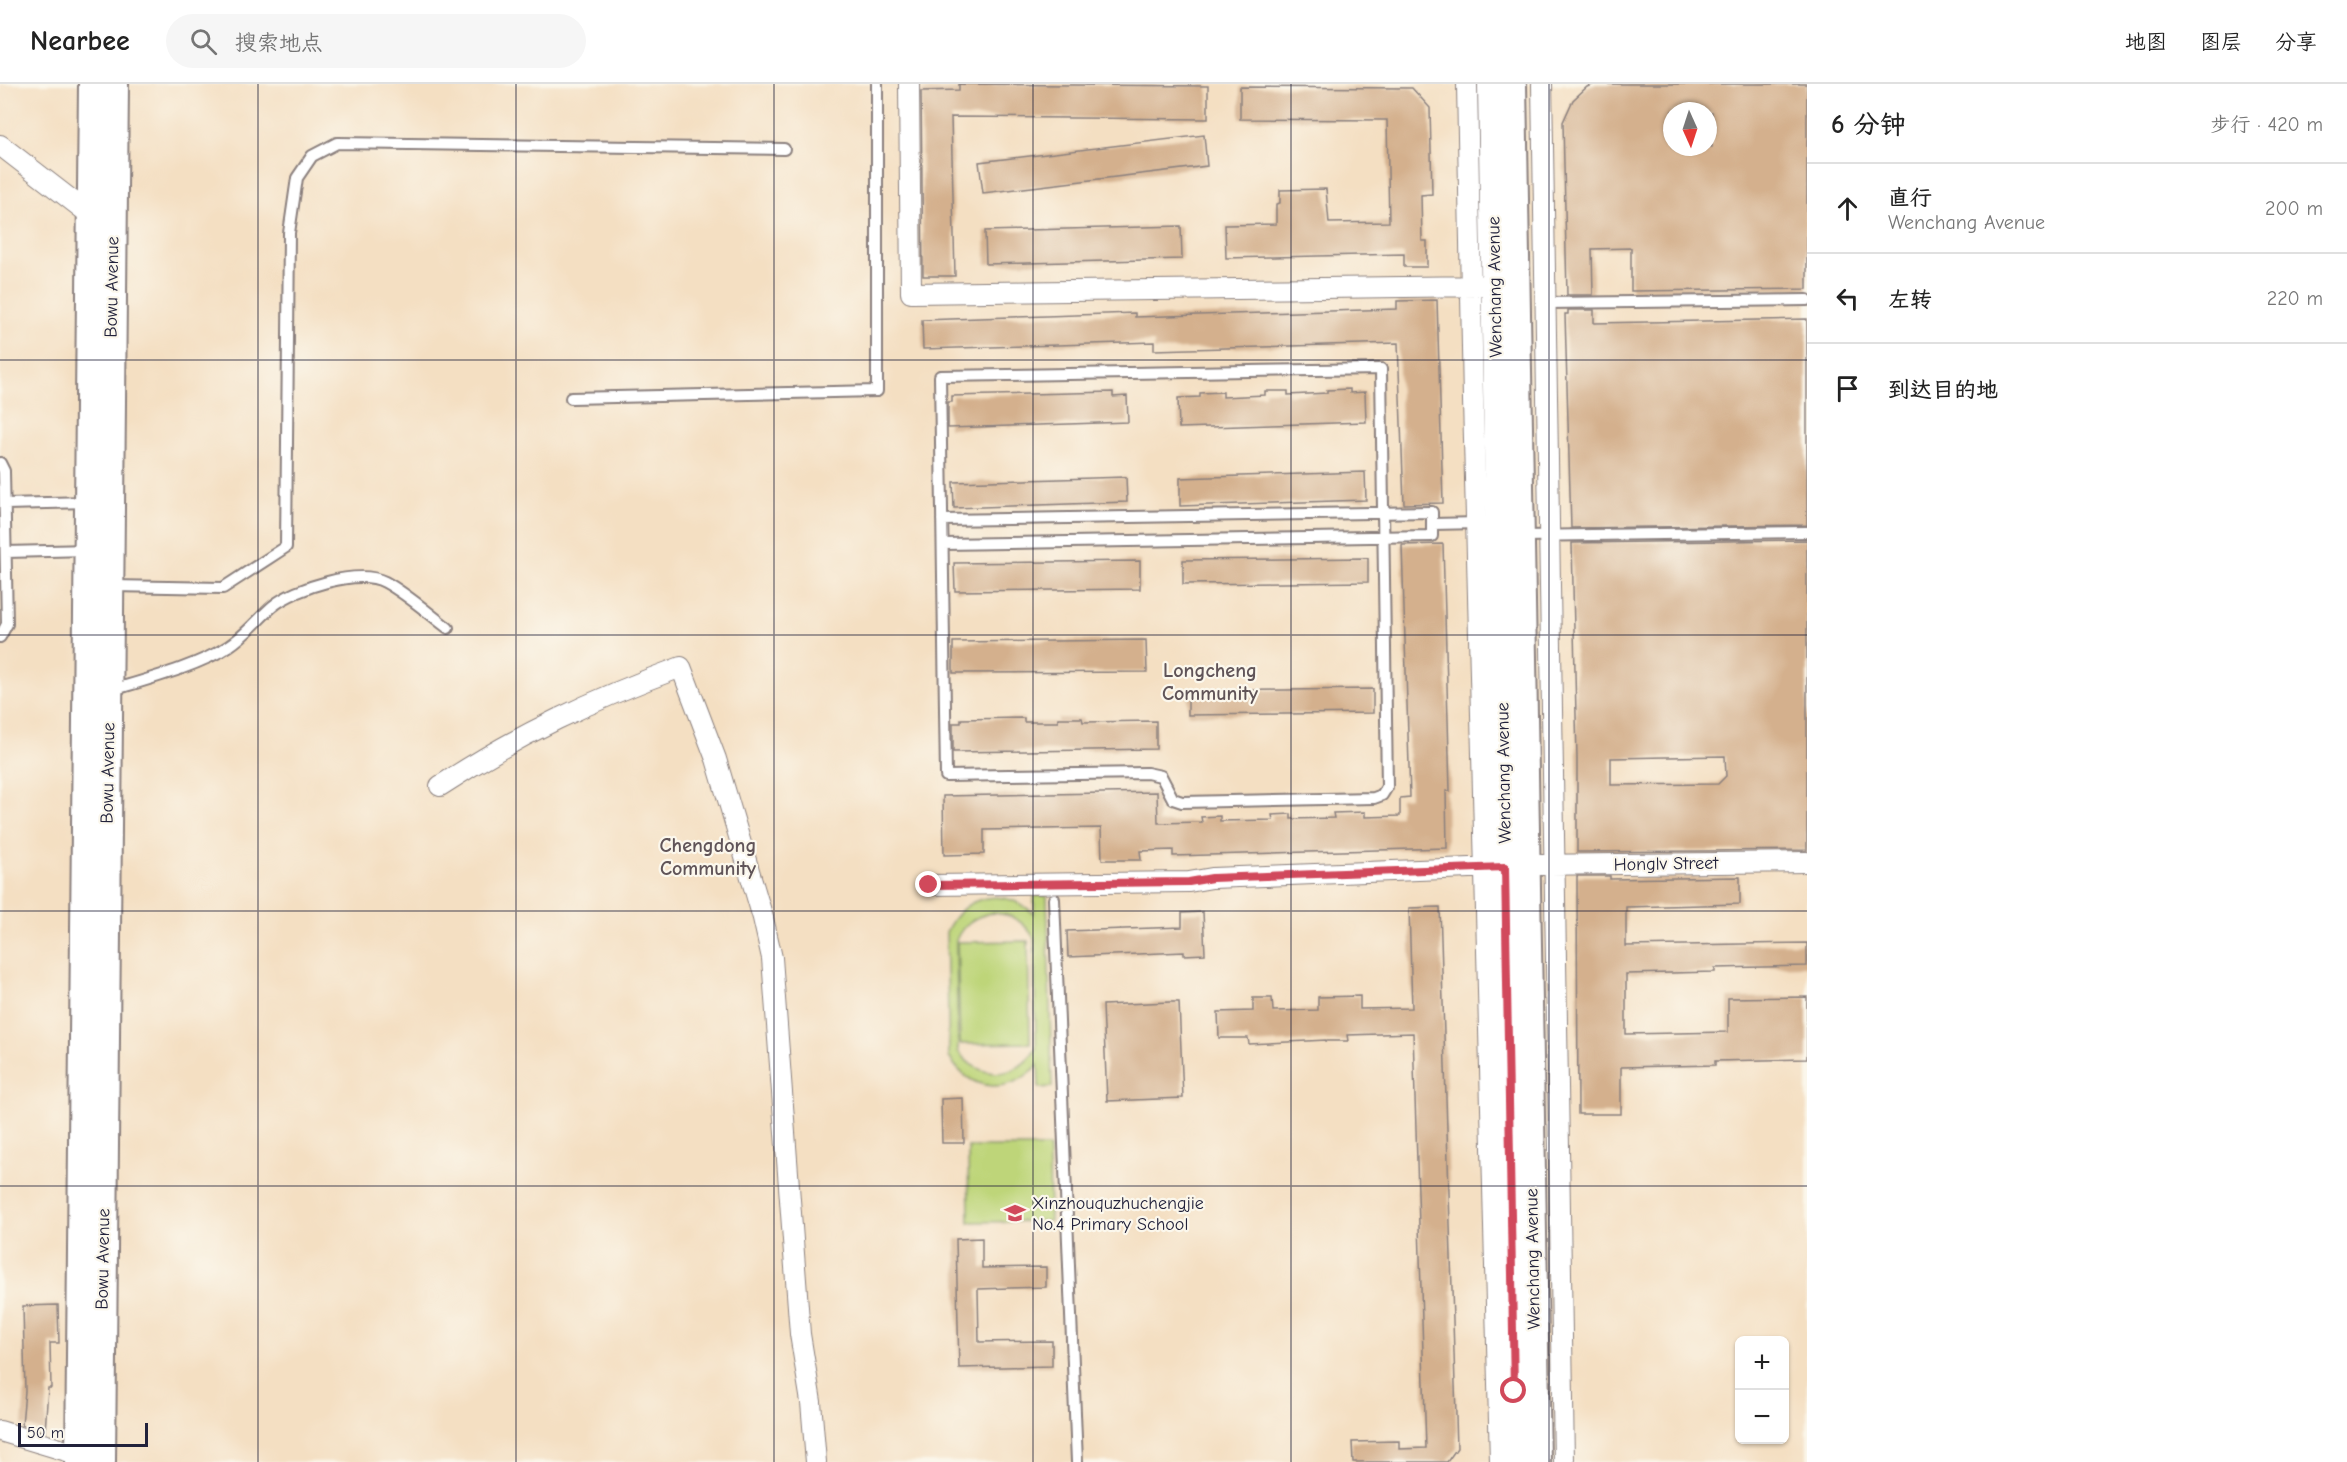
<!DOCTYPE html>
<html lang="zh">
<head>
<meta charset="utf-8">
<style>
  body { margin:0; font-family:"Comic Neue","LXGW WenKai TC",sans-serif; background:#f6f6f6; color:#222 }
  .controls { position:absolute; right:18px; bottom:18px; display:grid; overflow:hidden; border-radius:9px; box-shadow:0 2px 4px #0004 }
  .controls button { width:54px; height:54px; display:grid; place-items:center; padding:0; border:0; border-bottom:2px solid #e0e0e0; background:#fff; color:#222; font:30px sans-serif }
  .compass { position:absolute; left:1663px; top:18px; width:54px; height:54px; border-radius:50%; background:#fff; box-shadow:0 2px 4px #0004; rotate:177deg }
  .scale { position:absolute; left:18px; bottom:15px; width:130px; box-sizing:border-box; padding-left:6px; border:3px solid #22223b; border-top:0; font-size:16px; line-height:21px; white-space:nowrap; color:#22223b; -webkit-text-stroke:4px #fbf7ec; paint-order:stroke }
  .stop { position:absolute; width:18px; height:18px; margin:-14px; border:4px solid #d1495b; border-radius:50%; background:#fff }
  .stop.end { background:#d1495b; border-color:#fff; box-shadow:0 2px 6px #0008 }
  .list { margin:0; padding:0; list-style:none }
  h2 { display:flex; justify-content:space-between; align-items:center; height:78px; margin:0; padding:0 24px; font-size:26px }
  h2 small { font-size:20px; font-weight:400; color:#767676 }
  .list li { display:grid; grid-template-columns:39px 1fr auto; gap:18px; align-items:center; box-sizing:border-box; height:90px; padding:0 24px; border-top:2px solid #e0e0e0 }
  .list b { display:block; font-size:22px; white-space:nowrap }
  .list p { margin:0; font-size:20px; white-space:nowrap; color:#767676 }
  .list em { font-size:20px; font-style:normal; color:#767676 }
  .icon { flex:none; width:33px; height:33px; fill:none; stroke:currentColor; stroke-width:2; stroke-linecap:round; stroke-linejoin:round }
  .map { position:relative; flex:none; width:1807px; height:1378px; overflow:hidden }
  header { display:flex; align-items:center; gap:36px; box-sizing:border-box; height:84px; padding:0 30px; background:#fff; border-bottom:2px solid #e0e0e0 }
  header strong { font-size:28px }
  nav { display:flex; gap:33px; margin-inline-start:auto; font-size:21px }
  .search { width:420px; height:54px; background:#f6f6f6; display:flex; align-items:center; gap:15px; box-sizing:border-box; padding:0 21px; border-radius:33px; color:#767676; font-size:22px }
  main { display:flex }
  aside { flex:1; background:#fff }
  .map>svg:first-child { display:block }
</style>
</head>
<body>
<header>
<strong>Nearbee</strong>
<div class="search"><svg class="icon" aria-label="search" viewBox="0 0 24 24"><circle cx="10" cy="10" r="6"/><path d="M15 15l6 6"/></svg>搜索地点</div>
<nav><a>地图</a><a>图层</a><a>分享</a></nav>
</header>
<main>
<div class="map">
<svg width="1807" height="1378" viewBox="0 0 1807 1378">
  <rect width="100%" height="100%" fill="#fbf7ec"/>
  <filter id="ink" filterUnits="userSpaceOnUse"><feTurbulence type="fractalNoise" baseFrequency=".0167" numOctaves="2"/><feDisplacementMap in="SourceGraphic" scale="12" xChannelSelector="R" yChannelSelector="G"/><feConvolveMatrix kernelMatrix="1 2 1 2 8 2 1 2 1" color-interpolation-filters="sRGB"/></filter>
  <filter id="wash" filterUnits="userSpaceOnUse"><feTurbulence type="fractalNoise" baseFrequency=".008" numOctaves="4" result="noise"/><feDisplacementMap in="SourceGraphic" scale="24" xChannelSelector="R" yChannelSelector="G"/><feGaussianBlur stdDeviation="1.35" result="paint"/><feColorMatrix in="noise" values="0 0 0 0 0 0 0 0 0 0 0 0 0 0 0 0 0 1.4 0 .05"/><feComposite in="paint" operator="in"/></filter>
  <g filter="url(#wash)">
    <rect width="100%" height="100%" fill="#f4dfc2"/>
    <!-- green -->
    <path fill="#bed579" stroke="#707c5a" stroke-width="1.5" fill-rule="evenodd" d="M1034,812H1047L1052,1003L1039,1004L1038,981C1010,1011 971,1009 949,973L946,848C964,810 1003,802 1034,830ZM991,829C1010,829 1024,837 1034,854L1036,965C1017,996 979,997 958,967L956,856C963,840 974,833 991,829Z
      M1028,857L1030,959L960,960L957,858Z
      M968,1063H1049L1050,1137L969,1138Z"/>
    <g id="blocks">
      <!-- building -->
      <path fill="#d4b08d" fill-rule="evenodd" d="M959,0L1208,2V35L951,33L955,192H923L921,7L959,6Z
        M1594,0H1807V205L1631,207V164L1592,165L1593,211H1567L1563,38L1573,16L1587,3ZM1672,27H1708V29H1712V63H1672Z
        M1240,3L1412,4L1430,24L1432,110L1421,111L1422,157H1427V183H1404V170L1226,174L1225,141L1276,140V120L1280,119V106L1326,105L1329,139L1389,138L1387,36L1240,35Z
        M1204,51L1207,82L983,109L979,78Z
        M1181,142L1182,175L986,180L985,147Z
        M1437,216L1443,419L1404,420L1398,259L1154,266V258L923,265L922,236L1135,229V233L1397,225V217Z
        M1568,226H1594V239L1807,235V441L1571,444L1565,230H1568Z
        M1350,305V309L1365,308L1366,338L1179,344L1178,314L1200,313V309L1223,308V313L1265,311V307H1288V311L1327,309V306Z
        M1113,308V313L1127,312L1128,338L948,344V318H952V312Z
        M1365,388L1366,416L1180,422V394Z
        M1126,393L1127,418L954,424L953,398Z
        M1807,456V766L1577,768V674L1572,459ZM1725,672L1726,692L1718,700L1611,701V674Z
        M1443,460L1450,707H1446L1447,764L1173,772V766L1140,767L1141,776H1102L1101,744L984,746V770L944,771L943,712L1157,708L1158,739L1202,738L1201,733L1220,732V737L1273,736L1272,731L1291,730V735L1334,734L1333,729L1365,728V733L1400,732V714L1410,713L1402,461Z
        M1368,474V498L1183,500V476Z
        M1140,477V505L955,507L954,479Z
        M1146,556L1147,588L953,589V558Z
        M1373,605V629L1188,631V607Z
        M1024,634V638H1058V634H1082L1083,638L1156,637V665L953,668V639H961V635Z
        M1577,792H1610V795L1740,793V820L1626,823V862L1807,859V882L1715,884V888L1626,890V950L1728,948V914L1807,913V975L1715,977V981L1621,983V1030H1578Z
        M1440,823L1457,1364L1447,1378H1353L1352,1358L1399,1357V1365L1426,1364L1413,949L1347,951L1348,957H1326V956L1249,960L1248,954H1219L1218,928L1253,927V914H1272L1273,927L1318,926V913L1360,912V925L1412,924L1409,824Z
        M1203,828L1205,870L1184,871V868L1068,873L1067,847L1182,843V829Z
        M1170,918H1179L1183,1014L1107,1017L1103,921Z
        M963,1014L964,1059H942L941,1015Z
        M982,1154V1184L1046,1183V1203L978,1205L979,1258L1052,1257V1282L959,1284L956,1155Z
        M58,1221L59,1259H50L51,1304H48L45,1348L22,1341L25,1307L23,1222Z"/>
    </g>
  </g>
  <g filter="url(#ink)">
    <use href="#blocks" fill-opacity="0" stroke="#8b807e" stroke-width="1.5"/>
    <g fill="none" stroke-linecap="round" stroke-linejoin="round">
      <defs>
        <path id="lane" d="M1546,219L1807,216
          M1381,285L1387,703L1382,711L1374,714L1182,718L1173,715L1161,692L1147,689L946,692L940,292Z
          M571,314L877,307V0
          M0,379L4,387L7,540L0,553
          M5,420L89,418
          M942,436L1432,428V452L943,460
          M1432,440L1480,439
          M1522,452L1807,448
          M6,468L89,466
          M112,502L223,504L286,463L289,149L297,94L312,72L337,59L784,65
          M109,607C145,596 199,582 229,562C246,551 258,535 273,522C295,504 358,484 385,498C407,510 428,529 448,544
          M1054,815L1077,1378"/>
        <path id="street" d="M909,0L911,209L1483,202
          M1467,0L1473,316L1500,1378
          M1542,0L1564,1378
          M0,61L92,132
          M440,702C517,651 594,615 681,583L716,675L763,834L772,874L800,1250L811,1318L816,1378
          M1526,781L1807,778
          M929,801L1189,798L1212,794L1496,783
          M0,1347L80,1371"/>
        <path id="secondary" d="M1492,0L1515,1378
          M1512,0L1536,1378
          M80,1378L93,0
          M101,1378L114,0"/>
      </defs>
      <!-- lane casing -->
      <use href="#lane" stroke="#8b807e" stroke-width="14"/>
      <!-- street casing -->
      <use href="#street" stroke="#8b807e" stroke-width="22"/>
      <!-- secondary casing -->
      <use href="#secondary" stroke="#8b807e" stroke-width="32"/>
      <!-- lane -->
      <use href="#lane" stroke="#fff" stroke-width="10"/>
      <!-- street -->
      <use href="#street" stroke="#fff" stroke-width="20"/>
      <!-- secondary -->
      <use href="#secondary" stroke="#fff" stroke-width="28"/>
    </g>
  </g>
  <g fill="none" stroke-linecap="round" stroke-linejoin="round" filter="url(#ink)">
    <!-- route -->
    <path stroke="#d1495b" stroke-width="8" d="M929,801L1189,798L1212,794L1505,783L1514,1307"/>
  </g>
  <!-- grid -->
  <path fill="none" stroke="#22223b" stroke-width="1.5" stroke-opacity="0.55" d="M258,0V1378M516,0V1378M774,0V1378M1033,0V1378M1291,0V1378M1549,0V1378M0,276H1807M0,551H1807M0,827H1807M0,1102H1807"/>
  <!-- icons -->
  <defs>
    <symbol id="school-bare" viewBox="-9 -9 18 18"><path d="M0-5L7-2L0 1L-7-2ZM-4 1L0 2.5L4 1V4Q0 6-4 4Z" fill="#d1495b" stroke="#fbf7ec" stroke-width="2.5" paint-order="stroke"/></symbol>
  </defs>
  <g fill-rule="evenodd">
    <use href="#school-bare" x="1000" y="1114" width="30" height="30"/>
  </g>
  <g text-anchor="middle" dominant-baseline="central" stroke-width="4.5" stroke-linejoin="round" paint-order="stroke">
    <!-- street labels -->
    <g font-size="18" fill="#22223b" stroke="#fbf7ec">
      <text transform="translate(112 203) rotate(-89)">Bowu Avenue</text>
      <text transform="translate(1495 203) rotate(-91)">Wenchang Avenue</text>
      <text transform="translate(108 689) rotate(-89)">Bowu Avenue</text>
      <text transform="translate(1504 689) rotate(-91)">Wenchang Avenue</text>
      <text transform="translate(1666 780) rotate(-1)">Honglv Street</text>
      <text transform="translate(103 1175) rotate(-89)">Bowu Avenue</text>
      <text transform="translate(1533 1175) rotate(-91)">Wenchang Avenue</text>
    </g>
    <!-- poi labels -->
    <g font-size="18" fill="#22223b" stroke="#fbf7ec" text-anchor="start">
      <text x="1032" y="1119">Xinzhouquzhuchengjie<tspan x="1032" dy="21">No.4 Primary School</tspan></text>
    </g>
    <!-- neighbourhood labels -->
    <g font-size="20" font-weight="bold" fill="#605458" stroke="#fbf7ec">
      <text x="1210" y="586">Longcheng<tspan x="1210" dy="23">Community</tspan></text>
      <text x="708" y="761">Chengdong<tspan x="708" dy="23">Community</tspan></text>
    </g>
  </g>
</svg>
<div class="controls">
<button>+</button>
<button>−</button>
</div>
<svg class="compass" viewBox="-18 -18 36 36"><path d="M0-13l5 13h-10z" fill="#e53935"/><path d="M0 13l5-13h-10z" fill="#767676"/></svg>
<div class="scale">50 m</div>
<div class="stop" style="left:1514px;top:1307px"></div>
<div class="stop end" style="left:929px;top:801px"></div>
</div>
<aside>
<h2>6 分钟<small>步行 · 420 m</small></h2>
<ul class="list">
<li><svg class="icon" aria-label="ahead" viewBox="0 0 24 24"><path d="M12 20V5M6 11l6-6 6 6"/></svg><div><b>直行</b><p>Wenchang Avenue</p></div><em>200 m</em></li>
<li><svg class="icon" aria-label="left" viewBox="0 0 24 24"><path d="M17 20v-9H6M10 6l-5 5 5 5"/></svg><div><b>左转</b></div><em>220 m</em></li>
<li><svg class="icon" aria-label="arrive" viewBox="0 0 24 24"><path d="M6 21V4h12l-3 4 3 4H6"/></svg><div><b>到达目的地</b></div></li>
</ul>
</aside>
</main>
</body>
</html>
